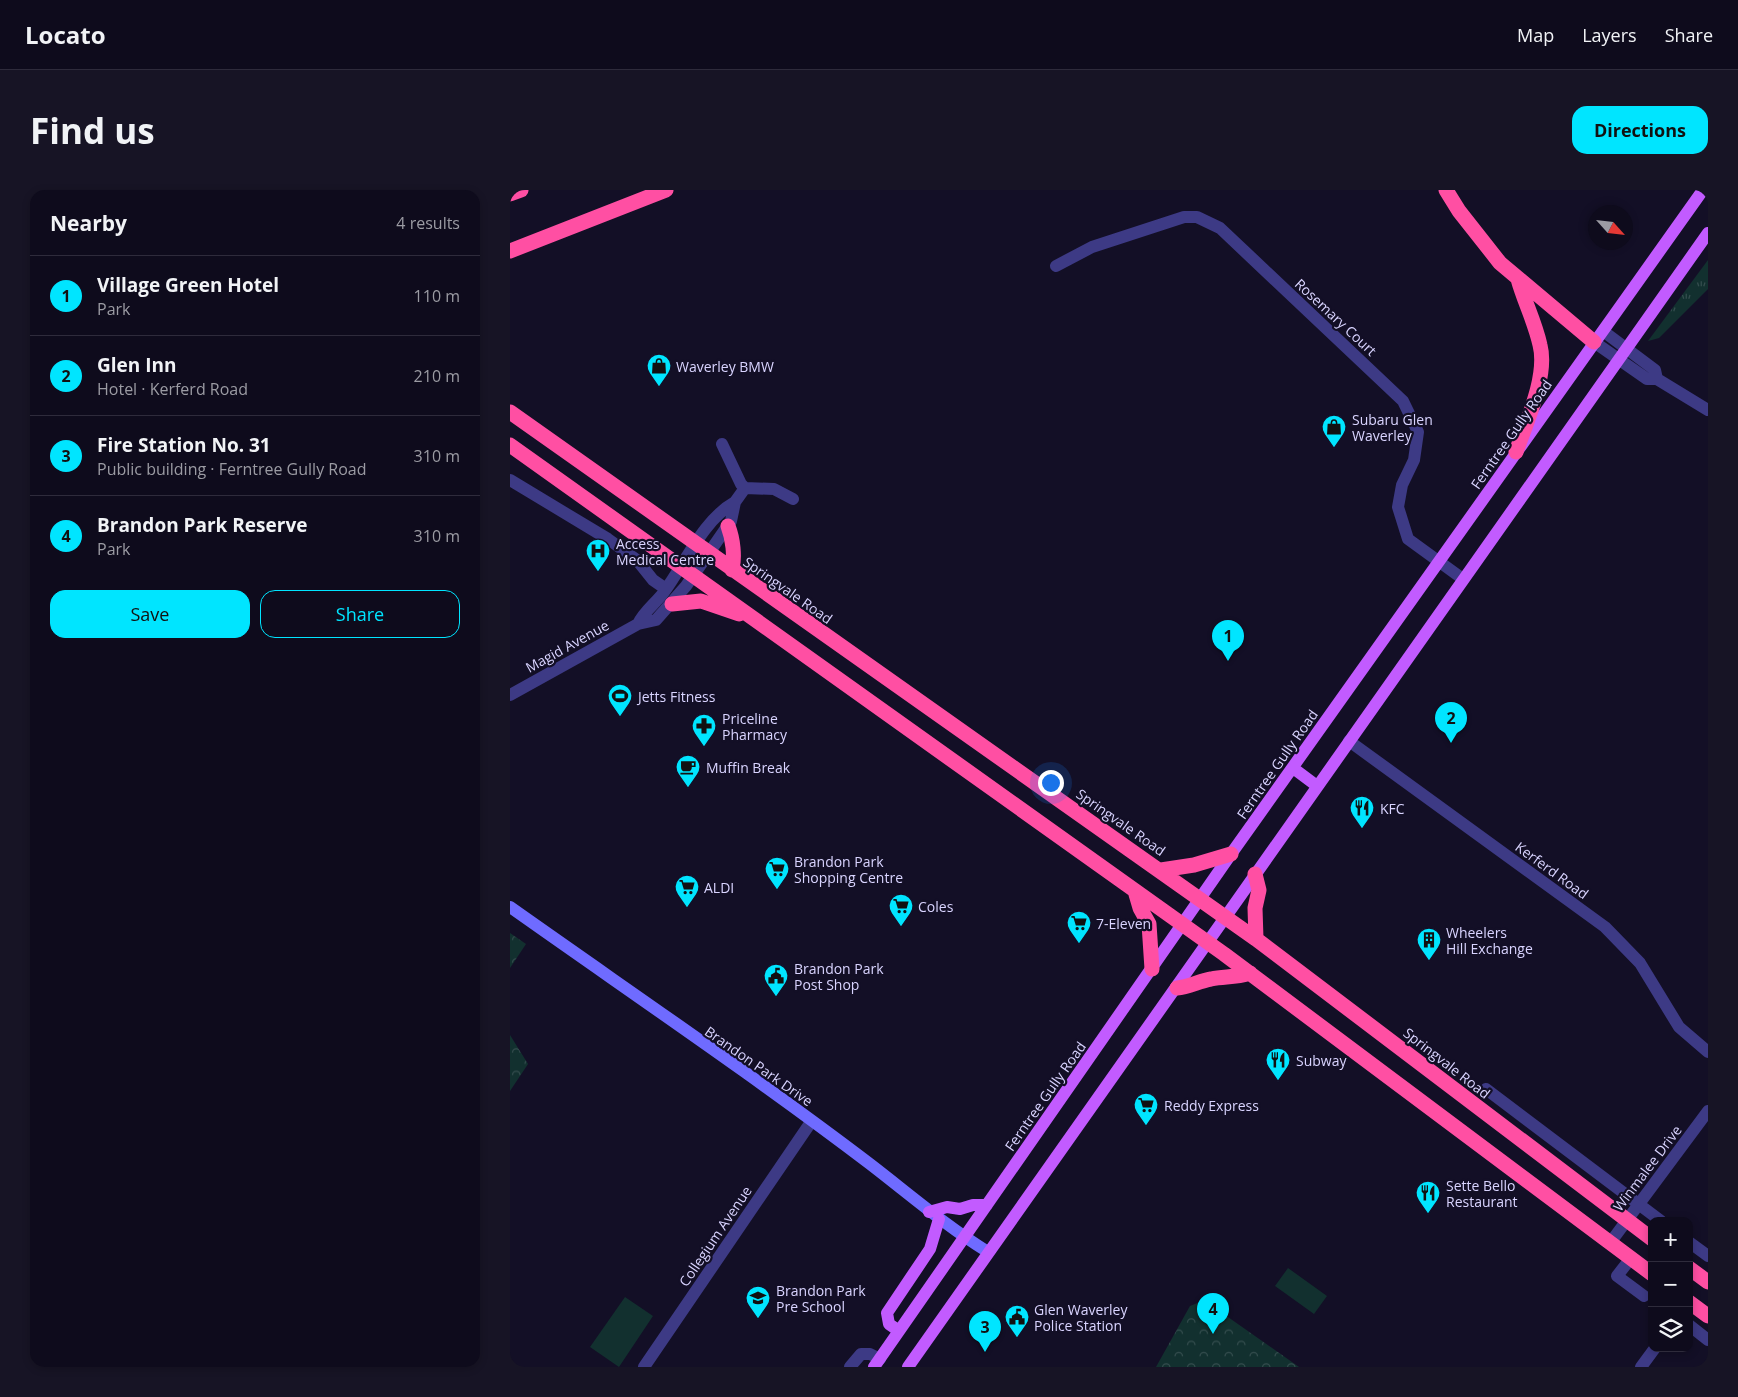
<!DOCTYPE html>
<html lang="en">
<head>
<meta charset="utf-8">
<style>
  body { margin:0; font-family:"Open Sans",sans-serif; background:#171425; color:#f1f3f6 }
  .controls { position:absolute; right:15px; bottom:15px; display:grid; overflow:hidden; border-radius:10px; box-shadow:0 2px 8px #0003 }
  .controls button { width:45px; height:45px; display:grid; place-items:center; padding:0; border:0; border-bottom:1px solid #2e2b3b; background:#0e0b1c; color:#f1f3f6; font:25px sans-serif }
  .compass { position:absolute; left:1078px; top:15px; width:45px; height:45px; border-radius:50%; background:#0e0b1c; box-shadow:0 2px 8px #0003; rotate:117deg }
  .you { position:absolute; left:540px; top:592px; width:18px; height:18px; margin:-12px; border:4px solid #fff; border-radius:50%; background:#1a73e8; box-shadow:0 0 0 8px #1a73e833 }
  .badge { display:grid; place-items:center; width:32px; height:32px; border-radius:50%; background:#00e5ff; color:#111; font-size:16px; font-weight:700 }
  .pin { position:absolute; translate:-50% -41px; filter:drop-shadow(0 1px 2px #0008) }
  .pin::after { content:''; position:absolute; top:26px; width:18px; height:15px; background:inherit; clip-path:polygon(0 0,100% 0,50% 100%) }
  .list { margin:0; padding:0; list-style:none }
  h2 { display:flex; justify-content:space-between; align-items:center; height:65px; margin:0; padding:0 20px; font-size:21px }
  h2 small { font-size:16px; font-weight:400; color:#9b9ba3 }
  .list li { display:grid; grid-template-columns:32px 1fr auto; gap:15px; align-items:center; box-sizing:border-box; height:80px; padding:0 20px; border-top:1px solid #2e2b3b }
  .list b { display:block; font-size:19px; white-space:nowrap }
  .list p { margin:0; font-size:16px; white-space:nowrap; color:#9b9ba3 }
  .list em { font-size:16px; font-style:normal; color:#9b9ba3 }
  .actions { display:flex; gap:10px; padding:15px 20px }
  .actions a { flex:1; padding:11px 0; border:1px solid #00e5ff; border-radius:15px; text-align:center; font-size:18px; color:#00e5ff }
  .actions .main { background:#00e5ff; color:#111 }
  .icon { flex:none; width:28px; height:28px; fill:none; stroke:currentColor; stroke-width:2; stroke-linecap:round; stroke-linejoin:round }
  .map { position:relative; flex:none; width:1198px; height:1177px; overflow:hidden; border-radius:15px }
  header { display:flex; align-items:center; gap:30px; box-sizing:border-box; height:70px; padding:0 25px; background:#0e0b1c; border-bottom:1px solid #2e2b3b }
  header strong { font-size:24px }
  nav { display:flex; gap:28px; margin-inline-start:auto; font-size:18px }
  .intro { display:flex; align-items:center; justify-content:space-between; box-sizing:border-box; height:120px; padding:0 30px }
  h1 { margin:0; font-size:35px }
  .button { padding:12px 22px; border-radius:15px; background:#00e5ff; color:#111; font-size:18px; font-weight:700 }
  main { display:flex; gap:30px; padding:0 30px }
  aside { flex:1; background:#0e0b1c; border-radius:15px; box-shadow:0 2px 8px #0003 }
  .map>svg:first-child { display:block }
</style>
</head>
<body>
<header>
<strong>Locato</strong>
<nav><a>Map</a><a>Layers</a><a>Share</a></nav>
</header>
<div class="intro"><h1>Find us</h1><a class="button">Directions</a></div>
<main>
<aside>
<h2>Nearby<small>4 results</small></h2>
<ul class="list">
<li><span class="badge">1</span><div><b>Village Green Hotel</b><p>Park</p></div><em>110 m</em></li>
<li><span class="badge">2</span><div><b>Glen Inn</b><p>Hotel · Kerferd Road</p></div><em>210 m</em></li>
<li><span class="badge">3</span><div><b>Fire Station No. 31</b><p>Public building · Ferntree Gully Road</p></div><em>310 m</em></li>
<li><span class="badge">4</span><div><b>Brandon Park Reserve</b><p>Park</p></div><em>310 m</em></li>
</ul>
<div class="actions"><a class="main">Save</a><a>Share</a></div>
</aside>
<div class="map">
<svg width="1198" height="1177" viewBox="0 0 1198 1177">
  <defs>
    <pattern id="grass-tufts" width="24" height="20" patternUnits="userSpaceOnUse" patternTransform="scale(1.25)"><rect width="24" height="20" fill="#12302f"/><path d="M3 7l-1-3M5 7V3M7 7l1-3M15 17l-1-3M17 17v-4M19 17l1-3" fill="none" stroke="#344d4e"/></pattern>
    <pattern id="park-crowns" width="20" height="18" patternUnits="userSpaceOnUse" patternTransform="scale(1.25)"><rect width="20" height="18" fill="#12302f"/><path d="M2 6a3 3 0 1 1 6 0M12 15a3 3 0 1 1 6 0" fill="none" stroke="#344d4e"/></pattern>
  </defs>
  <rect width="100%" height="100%" fill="#130f26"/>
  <!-- grass -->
  <path fill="url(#grass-tufts)" d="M1198,70V99L1149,148L1138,151Z"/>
  <!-- park -->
  <path fill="url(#park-crowns)" d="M0,743L16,754L0,778Z
    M0,845L18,874L0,901Z
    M690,1112L698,1113L789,1177H646L680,1116Z"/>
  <!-- pitch -->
  <path fill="#12302f" d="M778,1078L817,1106L804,1124L765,1096Z
    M115,1107L143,1126L109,1177L80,1157Z"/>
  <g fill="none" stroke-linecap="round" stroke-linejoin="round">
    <!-- street -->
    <path stroke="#3d3a85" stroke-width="12" d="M546,76L582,57L674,27H687L710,38L893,211L908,242L904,270L892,295L888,317L898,349L953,389
      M1093,141L1145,180L1147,189
      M1084,152L1137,189H1147L1198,220
      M212,254L231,294L235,298L264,299L283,309
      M0,290L98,349L127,370L143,390L156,399
      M128,434C134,421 146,413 154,402C176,372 193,330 225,312
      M0,505L128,434L146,430L176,396L221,331L225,312L235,298
      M839,551L1095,737L1130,773L1169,837L1198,862
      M976,899L1151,1031
      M1179,1052L1198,1066
      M1100,1053L1198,921
      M1121,1068L1107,1086L1134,1106
      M1179,1135L1198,1150
      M134,1177L301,932
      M340,1177L351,1164H360L370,1169
      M1131,1177L1145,1158"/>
    <!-- secondary -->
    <path stroke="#6f6bff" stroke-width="12" d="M0,717C120,802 243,885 360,974C399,1004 436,1036 478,1062"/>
    <!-- primary -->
    <path stroke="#c25bff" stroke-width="12" d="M783,578L807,596
      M419,1022L437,1017L450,1019L463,1015H477
      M389,1141L379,1134L377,1123L420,1059L429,1029
      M364,1177L721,664L1193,0
      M398,1177L1198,43"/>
    <!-- highway -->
    <path stroke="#ff4fa3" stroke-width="15" d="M936,0L949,21L990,73L1084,152
      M0,4L11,0
      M0,61L156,0
      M0,222L746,749L1142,1049
      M0,255L714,764L1142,1084
      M1006,262C1016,233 1038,186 1030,155C1025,132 1014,111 1008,89
      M218,336C223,349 225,366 222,380
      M162,414L191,411L229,424
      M651,680L684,675L721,664
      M745,684L749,700L745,718L746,749
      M625,701L630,718L639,734L642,779
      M667,798C679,797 689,791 701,789C715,786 724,788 740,783
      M1179,1078L1198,1092
      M1179,1112L1198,1126"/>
  </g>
  <!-- icons -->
  <defs>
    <symbol id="shop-pin" viewBox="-11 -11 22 30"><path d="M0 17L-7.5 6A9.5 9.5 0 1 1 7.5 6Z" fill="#00e5ff" stroke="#130f26"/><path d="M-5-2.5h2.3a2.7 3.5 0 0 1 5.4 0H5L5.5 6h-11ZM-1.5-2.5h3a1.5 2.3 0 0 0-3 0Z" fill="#111"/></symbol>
    <symbol id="hospital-pin" viewBox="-11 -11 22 30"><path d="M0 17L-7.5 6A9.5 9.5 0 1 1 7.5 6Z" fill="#00e5ff" stroke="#130f26"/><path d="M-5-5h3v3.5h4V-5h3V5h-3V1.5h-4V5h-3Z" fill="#111"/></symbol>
    <symbol id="stadium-pin" viewBox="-11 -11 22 30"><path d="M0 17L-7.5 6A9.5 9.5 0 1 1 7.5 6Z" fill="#00e5ff" stroke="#130f26"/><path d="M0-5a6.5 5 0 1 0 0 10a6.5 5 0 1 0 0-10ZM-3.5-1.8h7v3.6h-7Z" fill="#111"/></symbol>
    <symbol id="pharmacy-pin" viewBox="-11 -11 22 30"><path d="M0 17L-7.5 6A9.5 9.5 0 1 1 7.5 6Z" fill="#00e5ff" stroke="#130f26"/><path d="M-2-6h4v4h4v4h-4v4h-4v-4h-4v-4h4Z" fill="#111"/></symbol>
    <symbol id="cafe-pin" viewBox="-11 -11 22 30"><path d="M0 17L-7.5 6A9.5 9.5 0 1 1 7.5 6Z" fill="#00e5ff" stroke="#130f26"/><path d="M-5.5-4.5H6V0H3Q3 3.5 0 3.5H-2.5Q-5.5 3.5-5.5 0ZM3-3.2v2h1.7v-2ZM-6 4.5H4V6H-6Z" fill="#111"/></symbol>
    <symbol id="restaurant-pin" viewBox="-11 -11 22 30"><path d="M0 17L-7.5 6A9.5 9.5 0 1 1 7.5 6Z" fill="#00e5ff" stroke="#130f26"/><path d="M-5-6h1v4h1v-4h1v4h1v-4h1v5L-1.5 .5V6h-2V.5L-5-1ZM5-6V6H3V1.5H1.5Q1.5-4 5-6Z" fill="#111"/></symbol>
    <symbol id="supermarket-pin" viewBox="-11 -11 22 30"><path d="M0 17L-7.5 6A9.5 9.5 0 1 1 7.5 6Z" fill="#00e5ff" stroke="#130f26"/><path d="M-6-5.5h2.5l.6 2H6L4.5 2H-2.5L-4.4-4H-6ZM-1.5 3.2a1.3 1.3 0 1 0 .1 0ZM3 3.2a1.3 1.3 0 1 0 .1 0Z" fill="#111"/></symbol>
    <symbol id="building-pin" viewBox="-11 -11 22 30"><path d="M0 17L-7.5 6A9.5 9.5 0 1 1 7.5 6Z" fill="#00e5ff" stroke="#130f26"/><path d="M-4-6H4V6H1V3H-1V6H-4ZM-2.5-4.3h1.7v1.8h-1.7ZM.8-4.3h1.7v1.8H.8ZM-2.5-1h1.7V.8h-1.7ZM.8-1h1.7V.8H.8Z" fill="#111"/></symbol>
    <symbol id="civic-pin" viewBox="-11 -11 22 30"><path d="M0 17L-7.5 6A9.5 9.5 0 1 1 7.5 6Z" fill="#00e5ff" stroke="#130f26"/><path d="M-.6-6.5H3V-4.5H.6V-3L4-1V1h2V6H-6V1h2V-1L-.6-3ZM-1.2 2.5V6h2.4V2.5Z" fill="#111"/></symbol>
    <symbol id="school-pin" viewBox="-11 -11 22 30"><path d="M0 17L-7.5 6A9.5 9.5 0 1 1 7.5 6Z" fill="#00e5ff" stroke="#130f26"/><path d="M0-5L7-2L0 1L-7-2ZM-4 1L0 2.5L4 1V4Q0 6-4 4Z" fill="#111"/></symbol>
  </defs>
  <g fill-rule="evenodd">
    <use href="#shop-pin" x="135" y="162" width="28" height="38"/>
    <use href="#shop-pin" x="810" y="223" width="28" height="38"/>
    <use href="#hospital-pin" x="74" y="347" width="28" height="38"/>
    <use href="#stadium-pin" x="96" y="492" width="28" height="38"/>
    <use href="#pharmacy-pin" x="180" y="522" width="28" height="38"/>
    <use href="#cafe-pin" x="164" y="563" width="28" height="38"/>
    <use href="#restaurant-pin" x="838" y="604" width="28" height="38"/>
    <use href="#supermarket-pin" x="253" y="665" width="28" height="38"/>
    <use href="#supermarket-pin" x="163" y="683" width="28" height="38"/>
    <use href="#supermarket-pin" x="377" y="702" width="28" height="38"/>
    <use href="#supermarket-pin" x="555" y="719" width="28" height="38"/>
    <use href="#building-pin" x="905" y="736" width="28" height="38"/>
    <use href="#civic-pin" x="252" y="772" width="28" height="38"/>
    <use href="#restaurant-pin" x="754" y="856" width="28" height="38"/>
    <use href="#supermarket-pin" x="622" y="901" width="28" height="38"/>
    <use href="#restaurant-pin" x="904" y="989" width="28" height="38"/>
    <use href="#school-pin" x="234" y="1094" width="28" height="38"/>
    <use href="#civic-pin" x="493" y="1113" width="28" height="38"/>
  </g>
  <g text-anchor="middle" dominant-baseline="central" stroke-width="4.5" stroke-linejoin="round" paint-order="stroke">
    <!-- street labels -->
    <g font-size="14" fill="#d9d4ff" stroke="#130f26">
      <text transform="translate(826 127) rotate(43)">Rosemary Court</text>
      <text transform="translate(1001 244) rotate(-55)">Ferntree Gully Road</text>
      <text transform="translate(278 400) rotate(35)">Springvale Road</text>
      <text transform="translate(57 456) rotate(-29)">Magid Avenue</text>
      <text transform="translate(767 574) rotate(-55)">Ferntree Gully Road</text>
      <text transform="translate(611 632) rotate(35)">Springvale Road</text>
      <text transform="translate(1042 680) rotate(36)">Kerferd Road</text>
      <text transform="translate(937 873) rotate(38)">Springvale Road</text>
      <text transform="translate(249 876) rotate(35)">Brandon Park Drive</text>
      <text transform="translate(535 906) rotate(-55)">Ferntree Gully Road</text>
      <text transform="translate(1137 978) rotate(-53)">Winmalee Drive</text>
      <text transform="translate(205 1046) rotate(-56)">Collegium Avenue</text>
    </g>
    <!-- poi labels -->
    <g font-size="14" fill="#d9d4ff" stroke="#130f26" text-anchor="start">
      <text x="166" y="176">Waverley BMW</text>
      <text x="842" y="229">Subaru Glen<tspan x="842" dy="16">Waverley</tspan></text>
      <text x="106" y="353">Access<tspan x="106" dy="16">Medical Centre</tspan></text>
      <text x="128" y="506">Jetts Fitness</text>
      <text x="212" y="528">Priceline<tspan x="212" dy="16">Pharmacy</tspan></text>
      <text x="196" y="577">Muffin Break</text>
      <text x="870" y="618">KFC</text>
      <text x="284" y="671">Brandon Park<tspan x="284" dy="16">Shopping Centre</tspan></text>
      <text x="194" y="697">ALDI</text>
      <text x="408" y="716">Coles</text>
      <text x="586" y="733">7-Eleven</text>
      <text x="936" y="742">Wheelers<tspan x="936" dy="16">Hill Exchange</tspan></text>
      <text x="284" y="778">Brandon Park<tspan x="284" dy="16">Post Shop</tspan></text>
      <text x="786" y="870">Subway</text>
      <text x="654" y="915">Reddy Express</text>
      <text x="936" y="995">Sette Bello<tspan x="936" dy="16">Restaurant</tspan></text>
      <text x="266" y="1100">Brandon Park<tspan x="266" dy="16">Pre School</tspan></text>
      <text x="524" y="1119">Glen Waverley<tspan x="524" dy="16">Police Station</tspan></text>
    </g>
  </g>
</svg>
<div class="controls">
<button>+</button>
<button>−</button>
<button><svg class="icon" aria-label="layers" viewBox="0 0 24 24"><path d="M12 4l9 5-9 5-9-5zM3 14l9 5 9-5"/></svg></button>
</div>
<svg class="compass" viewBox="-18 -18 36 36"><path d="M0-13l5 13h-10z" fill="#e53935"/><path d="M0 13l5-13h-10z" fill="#9b9ba3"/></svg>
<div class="you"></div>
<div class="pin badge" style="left:718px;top:471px">1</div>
<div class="pin badge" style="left:941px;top:553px">2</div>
<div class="pin badge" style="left:475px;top:1162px">3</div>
<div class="pin badge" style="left:703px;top:1144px">4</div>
</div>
</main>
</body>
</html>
